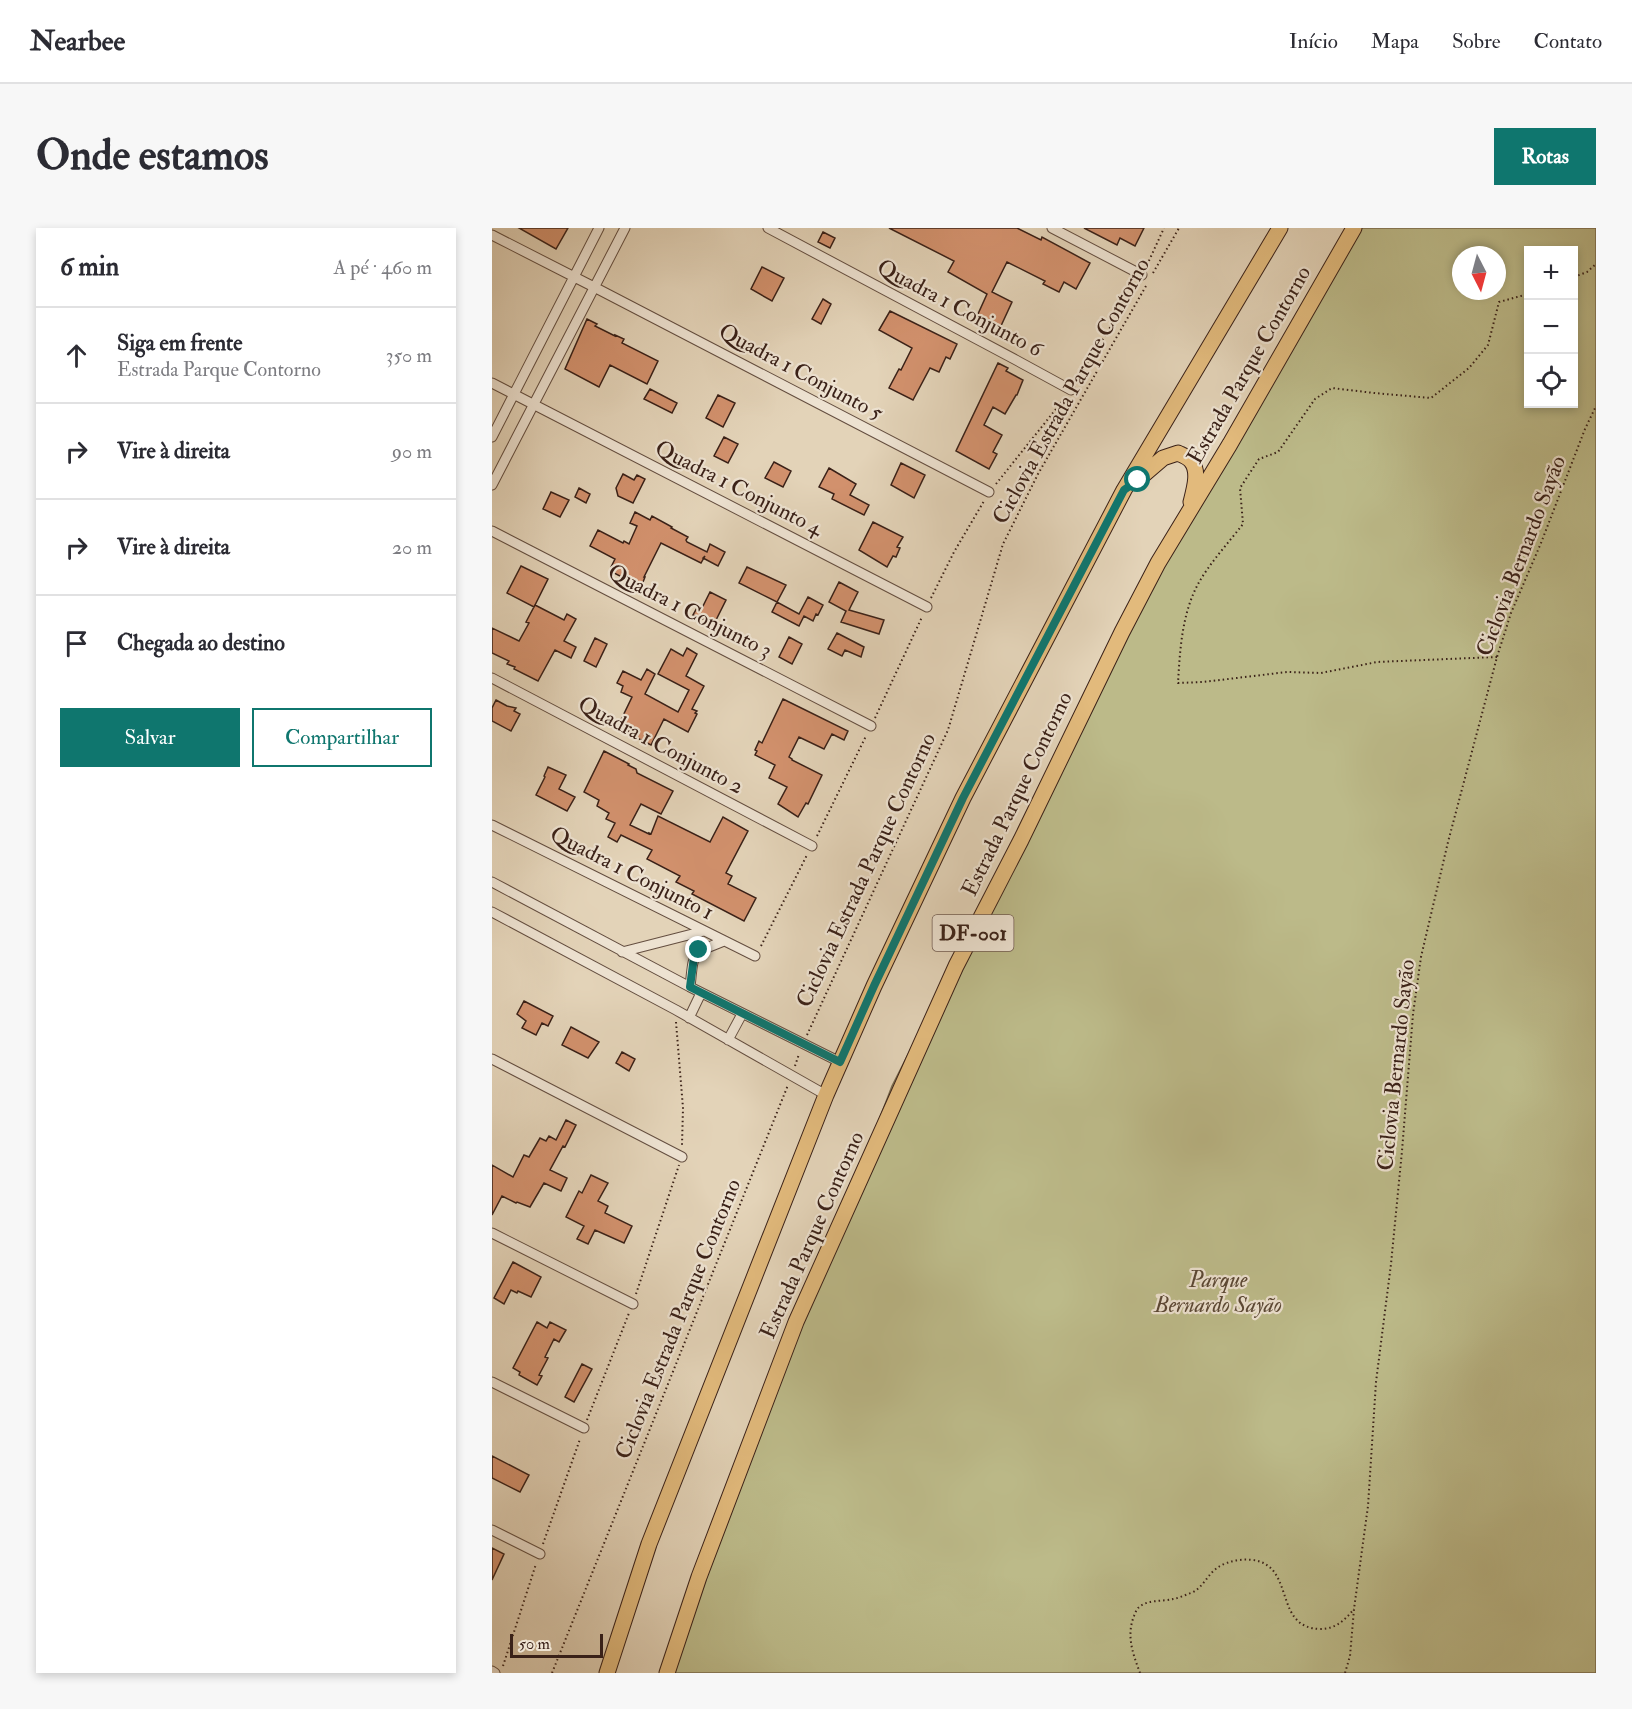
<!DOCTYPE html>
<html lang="pt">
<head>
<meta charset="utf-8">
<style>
  body { margin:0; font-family:"IM FELL Double Pica",serif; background:#f7f7f7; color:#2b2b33 }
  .controls { position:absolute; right:18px; top:18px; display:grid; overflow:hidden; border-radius:0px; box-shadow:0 3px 9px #0003 }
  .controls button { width:54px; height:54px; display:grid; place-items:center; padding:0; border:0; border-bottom:2px solid #e1e1e2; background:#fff; color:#2b2b33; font:30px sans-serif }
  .compass { position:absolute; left:960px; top:18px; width:54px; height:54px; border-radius:50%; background:#fff; box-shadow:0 3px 9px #0003; rotate:174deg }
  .scale { position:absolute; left:18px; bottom:15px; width:93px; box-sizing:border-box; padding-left:6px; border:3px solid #3a2118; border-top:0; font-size:16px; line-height:21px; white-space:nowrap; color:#3a2118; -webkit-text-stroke:4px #ede2d1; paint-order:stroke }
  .stop { position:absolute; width:18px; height:18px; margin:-14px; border:4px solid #0f766e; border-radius:50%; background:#fff }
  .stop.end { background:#0f766e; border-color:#fff; box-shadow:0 2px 6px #0008 }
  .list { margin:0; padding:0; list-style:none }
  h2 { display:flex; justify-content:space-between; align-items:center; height:78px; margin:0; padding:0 24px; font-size:26px }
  h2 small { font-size:20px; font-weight:400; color:#7c7c81 }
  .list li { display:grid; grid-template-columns:39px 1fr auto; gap:18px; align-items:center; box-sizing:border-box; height:96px; padding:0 24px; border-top:2px solid #e1e1e2 }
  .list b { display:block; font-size:22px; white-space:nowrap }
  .list p { margin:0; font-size:20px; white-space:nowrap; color:#7c7c81 }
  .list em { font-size:20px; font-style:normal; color:#7c7c81 }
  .actions { display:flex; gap:12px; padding:18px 24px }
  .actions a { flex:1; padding:14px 0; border:2px solid #0f766e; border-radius:0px; text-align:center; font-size:21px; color:#0f766e }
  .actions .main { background:#0f766e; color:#fff }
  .icon { flex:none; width:33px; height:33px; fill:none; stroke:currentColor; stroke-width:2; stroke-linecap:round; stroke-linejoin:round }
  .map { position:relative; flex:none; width:1104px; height:1445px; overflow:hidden; border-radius:0px }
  header { display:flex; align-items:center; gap:36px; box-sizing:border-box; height:84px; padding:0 30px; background:#fff; border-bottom:2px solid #e1e1e2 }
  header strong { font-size:28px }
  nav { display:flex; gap:33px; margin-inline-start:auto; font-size:21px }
  .intro { display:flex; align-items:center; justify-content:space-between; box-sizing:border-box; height:144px; padding:0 36px }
  h1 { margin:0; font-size:42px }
  .button { padding:15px 27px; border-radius:0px; background:#0f766e; color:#fff; font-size:21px; font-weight:700 }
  main { display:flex; gap:36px; padding:0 36px }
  aside { flex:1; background:#fff; border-radius:0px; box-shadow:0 3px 9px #0003 }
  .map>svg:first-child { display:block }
</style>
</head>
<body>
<header>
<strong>Nearbee</strong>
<nav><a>Início</a><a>Mapa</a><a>Sobre</a><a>Contato</a></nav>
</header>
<div class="intro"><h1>Onde estamos</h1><a class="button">Rotas</a></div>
<main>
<aside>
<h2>6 min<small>A pé · 460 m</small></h2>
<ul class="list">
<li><svg class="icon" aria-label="ahead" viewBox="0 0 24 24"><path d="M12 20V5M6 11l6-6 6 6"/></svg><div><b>Siga em frente</b><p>Estrada Parque Contorno</p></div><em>350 m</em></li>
<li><svg class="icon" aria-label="right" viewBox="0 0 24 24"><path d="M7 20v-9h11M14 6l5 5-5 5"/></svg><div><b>Vire à direita</b></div><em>90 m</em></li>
<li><svg class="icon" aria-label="right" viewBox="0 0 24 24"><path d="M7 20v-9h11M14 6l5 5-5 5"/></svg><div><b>Vire à direita</b></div><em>20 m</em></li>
<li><svg class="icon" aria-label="arrive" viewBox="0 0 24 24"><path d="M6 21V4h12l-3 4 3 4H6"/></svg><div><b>Chegada ao destino</b></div></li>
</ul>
<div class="actions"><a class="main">Salvar</a><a>Compartilhar</a></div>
</aside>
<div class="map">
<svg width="1104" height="1445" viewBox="0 0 1104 1445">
  <rect width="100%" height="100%" fill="#e3d3b8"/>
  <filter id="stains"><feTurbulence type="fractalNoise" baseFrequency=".00333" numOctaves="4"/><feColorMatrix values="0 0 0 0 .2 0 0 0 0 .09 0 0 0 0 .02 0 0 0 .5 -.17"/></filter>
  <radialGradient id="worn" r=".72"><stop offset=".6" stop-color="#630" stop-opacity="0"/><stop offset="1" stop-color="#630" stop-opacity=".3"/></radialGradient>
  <!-- green -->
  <path fill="#bcba89" stroke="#7b6e50" stroke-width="1.5" fill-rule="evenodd" d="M862,0H1104V1445H175L400,858L606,454ZM1036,22H1082V176H1036ZM969,27H1005V63H969Z"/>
  <!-- building -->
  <path fill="#d2916d" stroke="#3a2118" stroke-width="1.5" d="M27,0H76L64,21Z
    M397,0H525L549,12L550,9L598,35L584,61L572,54L567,64L551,56L553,53L515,34L500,64L520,74L508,100L494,93L495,91L486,86L495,66L456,44L462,33Z
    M592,0H652L643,18L628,10L625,17Z
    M331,4L343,10L338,20L326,14Z
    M270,39L292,50L280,73L259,61Z
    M331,71L339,76L329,96L320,91Z
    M398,83L465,116L458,131L454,129L447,144L438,140L421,172L397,160L407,141L409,142L420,120L387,102Z
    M95,91L105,96L103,98L123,108V107L132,111L130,115L166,133L155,156L118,137L107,159L73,141Z
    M506,135L516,140L514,143L531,152L525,167H524L513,186L501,179L492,197L510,207L501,224L505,226L497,241L464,223Z
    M158,161L185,175L180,185L152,171Z
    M226,167L243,175L231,199L214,190Z
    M232,209L246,216L236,235L222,228Z
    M282,234L299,243L291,259L273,250Z
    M409,235L433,247L422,270L399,257Z
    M337,240L364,256L358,267L377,277L372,287L340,271L342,266L327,259Z
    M131,246L142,252L145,247L153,251L141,275L126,268L124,260Z
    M87,260L98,266L94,275L83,269Z
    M59,264L77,272L68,289L51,281Z
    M143,284L158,292L160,288L180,299L179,300L196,309L194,312L195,314L215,324L218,316L233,324L226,338L211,330L213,328L209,335L169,315L152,349H153L149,359L122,345L124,341L119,339L123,331L98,318L106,302L131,315L132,313L137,316L145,298L138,295Z
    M381,294L411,309L405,319L408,320L404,329L401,328L395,339L367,322Z
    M29,338L56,351L42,379L15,365Z
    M255,339L294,357L285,374L247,355Z
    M347,354L366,364L357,382L392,392L387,406L349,394L354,383L337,374Z
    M218,364L234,372L222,396L201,387L206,378L210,380Z
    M316,369L331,377L326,387L324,386L321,393L312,388L307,398L280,384L285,374L307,386Z
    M43,377L72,392L75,386L84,391L72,413L84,419L79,430L63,422L46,453L22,441L23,439L15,436L17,433L0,425V400L27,413L37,395L34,394Z
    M345,405L372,419L369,429L353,422L350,428L336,421Z
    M297,409L310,416L300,436L287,429Z
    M103,410L115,416L104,439L92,433Z
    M195,420L205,426L194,448L212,458L200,481L205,483L203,485L205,486L196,504L172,491L159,517L143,509L144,508L136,504L137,502L127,496L140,469L129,464L131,458L125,455L131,443L149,452L155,441L163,446L153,466L186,484L197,462L166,446L179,421L191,428Z
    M291,471L356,503L352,512L340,506L332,521L307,509L297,529L300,531V532L330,547L316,576L314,575L306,589L286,576L295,559L277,550L283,537L263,527L265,523L263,522L267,513L270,515Z
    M4,472L15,478L24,480L22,483L28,486L19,503L0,493V480Z
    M112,523L137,536L136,537L144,541L145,545L181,563L169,586L149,576L138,597L157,606V605L159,606L166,588L218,614L231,589L256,603L234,645L240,648L236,656L264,670L252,693L200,666L202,663L184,654L188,648L155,631L160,622L129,607L125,614L116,609L123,595L114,591L117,585L105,578L107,572L92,564Z
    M56,539L74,547L67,561L83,569L75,583L44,567L53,549L52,548Z
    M32,773L61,788L56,798L50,795L44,807L30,800L34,793L25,786Z
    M79,799L107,814L96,830L70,817Z
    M130,824L143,831L137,843L124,835Z
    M74,892L84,897L73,919L71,918L58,942L75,950L69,963L52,955L38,979L25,974L24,975L10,968L0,987V937L21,949L32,927L37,929L48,910L54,913L57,908L64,912Z
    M99,947L116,955L106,973L116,978L113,985L140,998L132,1015L103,1002L96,1016L85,1011L92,998L74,989L87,963L90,965Z
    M21,1034L49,1049L39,1069L26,1063L25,1065L19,1062L12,1076L2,1070Z
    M45,1094L55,1100L58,1094L74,1102L67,1114L62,1111L53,1129L56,1130L47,1147L50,1148L45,1157L27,1147L28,1144L21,1140Z
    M90,1136L100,1141L82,1174L73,1169Z
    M0,1228L37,1247L28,1264L0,1250Z
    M0,1320L12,1326L0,1352Z"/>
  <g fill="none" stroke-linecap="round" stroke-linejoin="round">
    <defs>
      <path id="street" d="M276,0L524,132L579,162
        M560,0L650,47
        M0,7L102,59L497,264
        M0,155L435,379
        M0,209L107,0
        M0,257L133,0
        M0,303L379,498
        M0,450L320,618
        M0,597L263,728
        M0,654L198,759L348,834
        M0,684L184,782L334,867
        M130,724L212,703
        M198,759C202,724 198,726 232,713
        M197,790L209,765
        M236,812L250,786
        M0,831L190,929
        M0,1005L141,1076
        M0,1154L92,1200
        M0,1302L48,1326
        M0,1443L3,1445"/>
      <path id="primary" d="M643,254L671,230L686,225C690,227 696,229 699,233C708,243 702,262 699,274
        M115,1445L157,1316L334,867L382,758L471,570L632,262L788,0
        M175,1445L207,1349L304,1094L464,738L529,612L630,404L666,335L738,216L862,0"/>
    </defs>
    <!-- street casing -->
    <use href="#street" stroke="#644e40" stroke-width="11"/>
    <!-- primary casing -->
    <use href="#primary" stroke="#3a2118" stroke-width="17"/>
    <!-- path -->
    <path stroke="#3a2118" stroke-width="2" stroke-dasharray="1.5 3" stroke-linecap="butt" d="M655,37L672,0
      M661,45L687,0
      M1082,49L1095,44L1104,36
      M584,154L646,55
      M504,256L572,171
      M439,370L462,324L492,273
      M1005,429L885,434L829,445L795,444L711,454L686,455C688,421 690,386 706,356C717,336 737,314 751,296L748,260L767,231L786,224L823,171L840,160L882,165L939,170L977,140L996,117L1007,74L1036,66
      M383,490L430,389
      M325,608L374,508
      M269,718L315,627
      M184,794L191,880L190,917
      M315,807L456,502L511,316L546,246L654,58
      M303,838L307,826
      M144,1066L187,937
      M95,1192L137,1085
      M51,1316L88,1211
      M11,1438L44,1336
      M60,1445L296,857
      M648,1445C641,1426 634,1408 642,1388C643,1385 645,1381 646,1380C655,1371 670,1374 681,1371C687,1370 693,1367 699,1365C711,1360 715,1347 725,1340C736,1332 756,1329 769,1334C801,1346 784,1400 828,1401C844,1401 853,1392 862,1381
      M853,1445L858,1428L862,1381L876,1278L884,1154L899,1036L910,923L921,786L929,729L956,614L1005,429L1019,385L1049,315L1093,201L1104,178"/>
    <!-- street -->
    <use href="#street" stroke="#ede2d1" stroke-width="9"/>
    <!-- primary -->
    <use href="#primary" stroke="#e2ba7c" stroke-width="15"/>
  </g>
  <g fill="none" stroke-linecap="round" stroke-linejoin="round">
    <!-- route -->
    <path stroke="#0f766e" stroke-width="8" d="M207,722L202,729L198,759L348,834L382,758L471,570L632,262L646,252"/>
  </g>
  <g text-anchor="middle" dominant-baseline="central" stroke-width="4.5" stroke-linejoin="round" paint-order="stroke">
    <!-- shield labels -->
    <rect fill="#ede2d1" stroke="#705b50" stroke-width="1.5" x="440.5" y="687" width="81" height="36" rx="4.5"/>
    <g font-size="21" font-weight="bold" fill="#3a2118">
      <text x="481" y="705">DF-001</text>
    </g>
    <!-- street labels -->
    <g font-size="22" fill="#3a2118" stroke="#ede2d1">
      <text transform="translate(468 80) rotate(28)">Quadra 1 Conjunto 6</text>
      <text transform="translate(757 137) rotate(-60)">Estrada Parque Contorno</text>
      <text transform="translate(309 144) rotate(28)">Quadra 1 Conjunto 5</text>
      <text transform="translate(579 163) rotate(-61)">Ciclovia Estrada Parque Contorno</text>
      <text transform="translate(247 260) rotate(27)">Quadra 1 Conjunto 4</text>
      <text transform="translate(1029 328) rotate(-69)">Ciclovia Bernardo Sayão</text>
      <text transform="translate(198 383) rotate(27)">Quadra 1 Conjunto 3</text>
      <text transform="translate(169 517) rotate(28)">Quadra 1 Conjunto 2</text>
      <text transform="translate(525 566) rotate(-64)">Estrada Parque Contorno</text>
      <text transform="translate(374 642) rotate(-65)">Ciclovia Estrada Parque Contorno</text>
      <text transform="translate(140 645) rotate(27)">Quadra 1 Conjunto 1</text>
      <text transform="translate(904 837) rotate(-84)">Ciclovia Bernardo Sayão</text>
      <text transform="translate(320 1007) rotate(-66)">Estrada Parque Contorno</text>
      <text transform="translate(186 1091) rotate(-68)">Ciclovia Estrada Parque Contorno</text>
    </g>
    <!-- park labels -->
    <g font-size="22" font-style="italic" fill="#5a4734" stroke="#ede2d1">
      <text x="726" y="1052">Parque<tspan x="726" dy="25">Bernardo Sayão</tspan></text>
    </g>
  </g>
  <rect width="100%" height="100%" filter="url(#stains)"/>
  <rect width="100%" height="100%" fill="url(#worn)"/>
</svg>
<div class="controls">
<button>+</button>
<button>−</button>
<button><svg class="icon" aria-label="locate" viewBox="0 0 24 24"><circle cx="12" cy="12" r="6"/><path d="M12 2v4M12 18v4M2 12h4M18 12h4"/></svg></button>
</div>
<svg class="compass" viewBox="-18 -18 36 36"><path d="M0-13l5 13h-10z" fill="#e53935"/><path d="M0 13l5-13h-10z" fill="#7c7c81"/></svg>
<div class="scale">50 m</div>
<div class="stop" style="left:646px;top:252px"></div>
<div class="stop end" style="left:207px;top:722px"></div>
</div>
</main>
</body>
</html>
